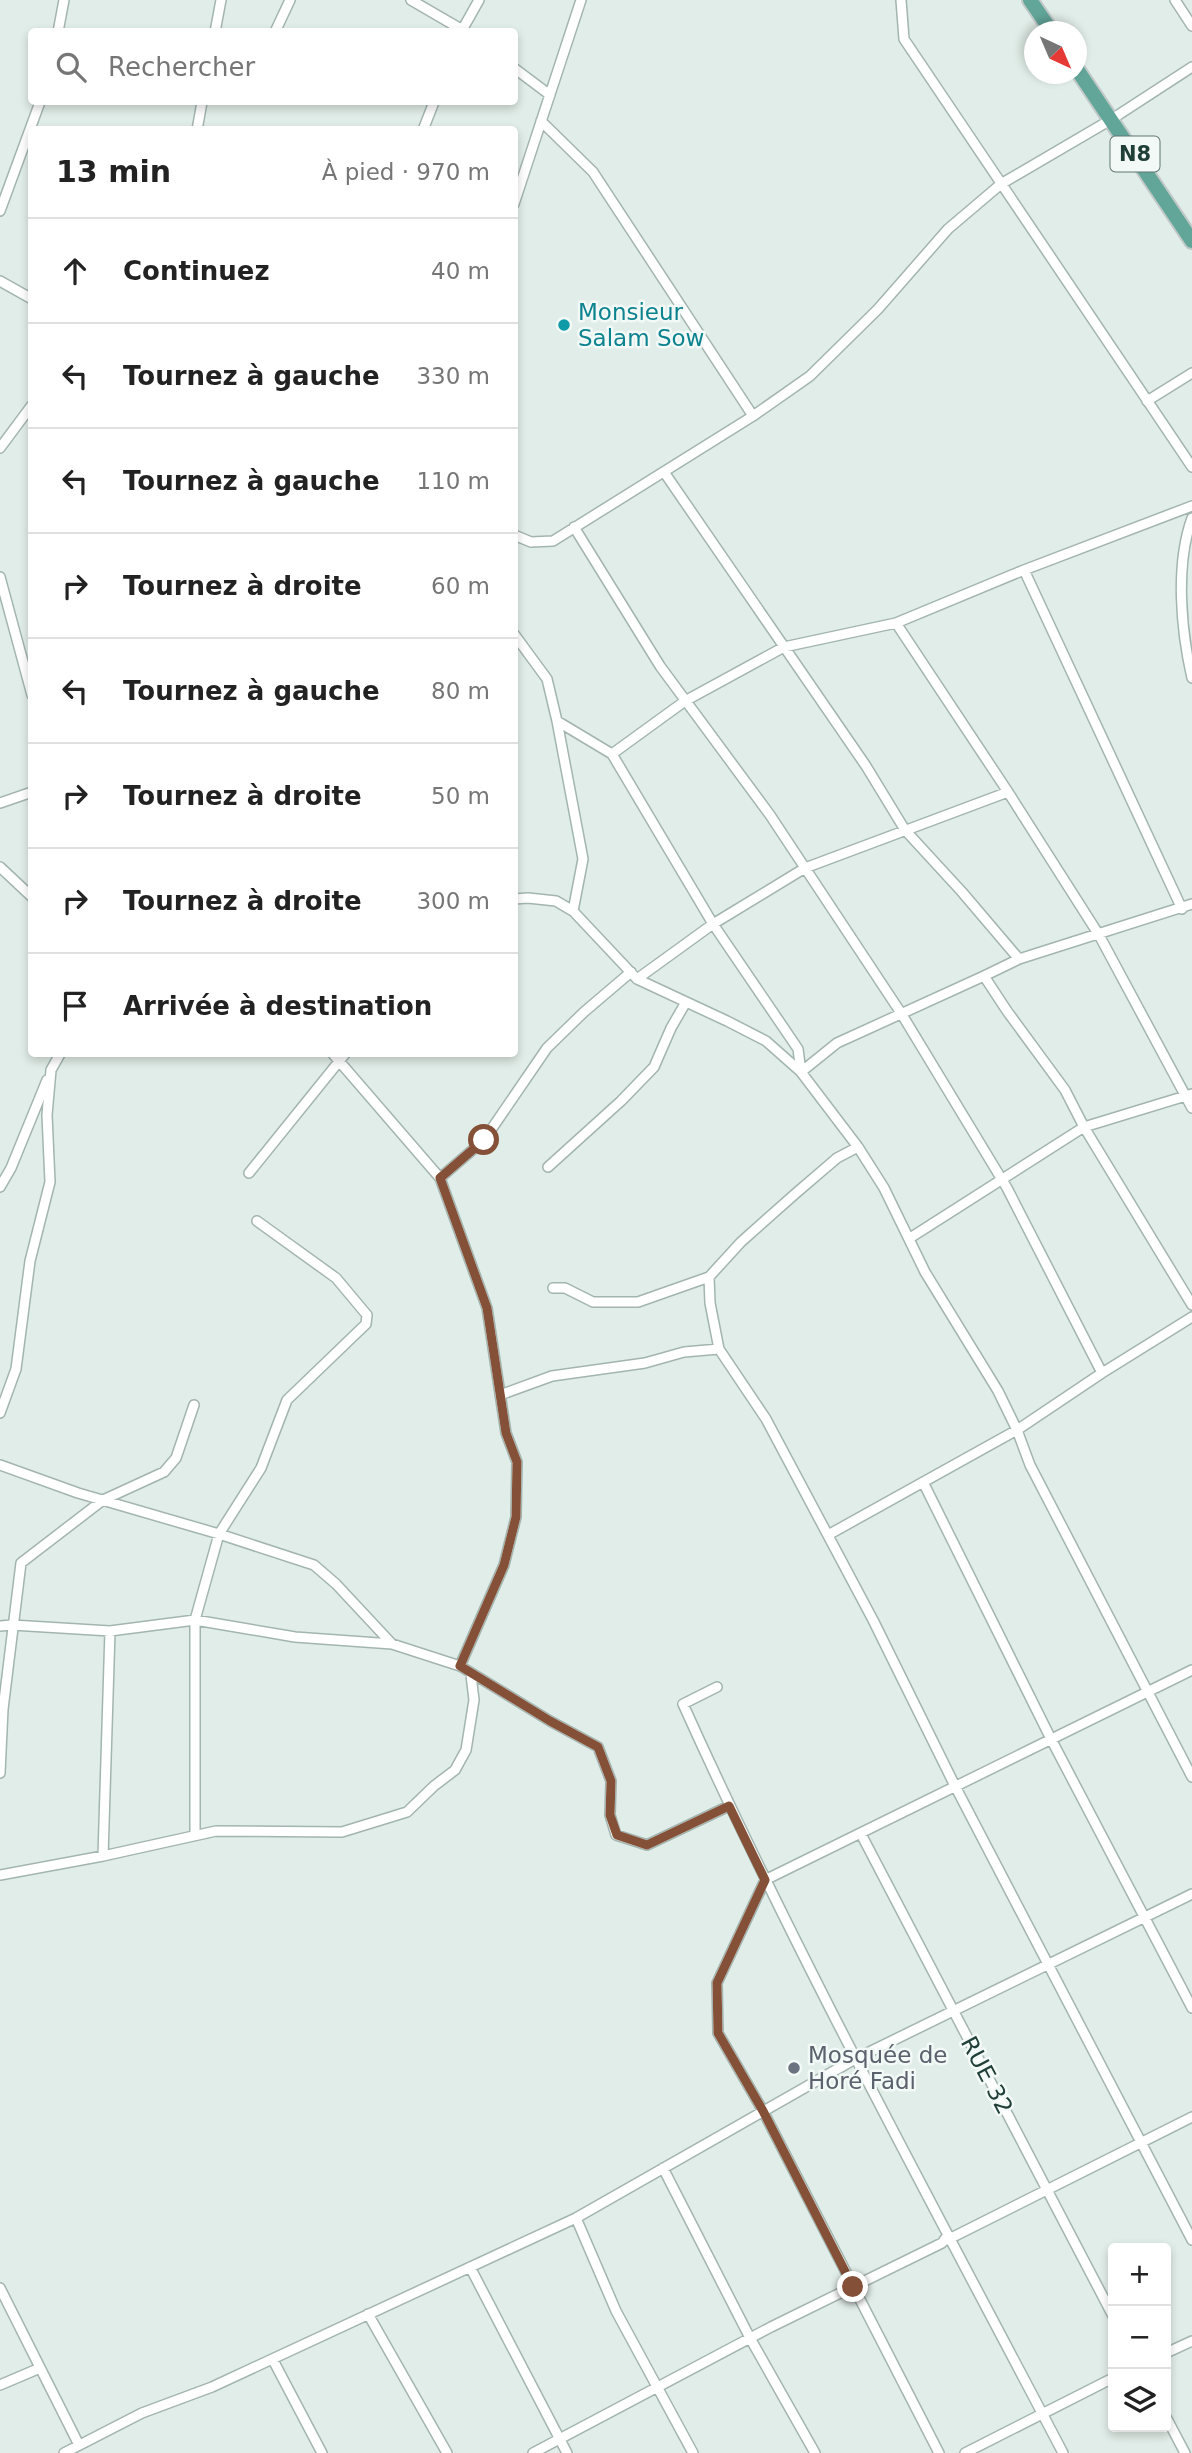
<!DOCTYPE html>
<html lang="fr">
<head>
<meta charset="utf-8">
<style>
  body { margin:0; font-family:"DejaVu Sans",sans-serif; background:#f2f2f2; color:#222 }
  .controls { position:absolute; right:21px; bottom:21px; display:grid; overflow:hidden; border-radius:7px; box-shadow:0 4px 10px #0003 }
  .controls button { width:63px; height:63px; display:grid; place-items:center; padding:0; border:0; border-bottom:2px solid #e0e0e0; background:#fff; color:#222; font:35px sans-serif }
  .compass { position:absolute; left:1024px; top:21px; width:63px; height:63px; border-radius:50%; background:#fff; box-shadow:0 4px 10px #0003; rotate:136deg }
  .stop { position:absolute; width:21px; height:21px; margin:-16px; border:5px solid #845037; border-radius:50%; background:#fff }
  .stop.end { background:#845037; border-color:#fff; box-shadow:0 2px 7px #0008 }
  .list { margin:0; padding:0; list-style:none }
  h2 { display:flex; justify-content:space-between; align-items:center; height:91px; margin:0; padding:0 28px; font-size:30px }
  h2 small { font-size:23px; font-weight:400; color:#767676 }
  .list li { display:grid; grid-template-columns:46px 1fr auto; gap:21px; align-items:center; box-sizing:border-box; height:105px; padding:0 28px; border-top:2px solid #e0e0e0 }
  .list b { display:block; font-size:26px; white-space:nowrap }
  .list em { font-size:23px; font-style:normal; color:#767676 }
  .icon { flex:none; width:38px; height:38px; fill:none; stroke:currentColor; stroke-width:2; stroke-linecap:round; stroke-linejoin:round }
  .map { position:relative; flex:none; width:1192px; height:2453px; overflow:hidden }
  .search { position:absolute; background:#fff; box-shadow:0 4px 10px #0003; left:28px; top:28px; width:490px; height:77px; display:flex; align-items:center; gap:18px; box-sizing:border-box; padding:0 24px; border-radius:7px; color:#767676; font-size:26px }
  .panel { position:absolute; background:#fff; box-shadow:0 4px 10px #0003; left:28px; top:126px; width:490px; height:931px; border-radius:7px }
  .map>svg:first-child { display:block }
</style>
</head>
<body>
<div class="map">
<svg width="1192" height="2453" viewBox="0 0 1192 2453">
  <rect width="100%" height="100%" fill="#e1ede8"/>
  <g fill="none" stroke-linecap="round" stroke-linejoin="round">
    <defs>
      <path id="street" d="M411,0L466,32
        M901,0L904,39L1192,467
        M1175,0L1192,26
        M58,32L64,0
        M215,32L221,0
        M275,32L290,0
        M461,32L479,0
        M514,68L550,95
        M541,121L593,172L753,416
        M197,130L202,102
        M423,130L434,102
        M514,204L581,0
        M0,211L40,102
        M0,281L32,299
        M1147,401L1192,373
        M0,448L32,405
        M664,472L866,766L905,830L962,892L1019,959
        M1192,518C1175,565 1181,630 1192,678
        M574,527L660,666L770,815L901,1013L1007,1188L1102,1373
        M514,535L531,542L553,541L753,416L810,376L878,309L948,229L1001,184L1112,119L1192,67
        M1024,570L1182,909
        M0,577L32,695
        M896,623L1008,792L1099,935L1192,1108
        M514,634L547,679L557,721L583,859L573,911
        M557,721L612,754L713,924L798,1049L801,1072
        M612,754L685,701L784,647L896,623L1024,570L1192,506
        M0,803L32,792
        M0,867L32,897
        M514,899L528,898L556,901L573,911L637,979L727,1021L766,1041L801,1072L858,1147L884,1188L925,1272L998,1391L1017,1430L1102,1373L1192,1317
        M984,976L1019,959L1192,904
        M637,979L713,924L805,868L1008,792
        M333,1054L440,1178L487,1308L506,1433L517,1462L516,1517L504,1565L460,1666
        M801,1072L837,1043L984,976L1007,1011L1065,1090L1084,1127L1192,1305
        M548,1167L621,1101L654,1067L671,1028L686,1002
        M249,1173L345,1054
        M440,1178L484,1140L547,1048L584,1012L631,972
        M0,1187L11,1168L47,1080
        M910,1238L1084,1127L1192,1094
        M709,1277L710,1303L719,1349L766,1419L873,1620L955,1786L1192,2240
        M553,1288H565L593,1302H638L709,1277L741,1242L795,1194L837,1158L858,1147
        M500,1395L552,1376L645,1363L684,1352L719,1349
        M0,1413L16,1369L30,1261L50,1182L47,1115L51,1070L60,1054
        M0,1465L78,1493L219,1534L314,1565L336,1584L392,1644L460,1666L550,1721L598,1747L611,1781L610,1815L616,1835L647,1845L729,1806
        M923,1482L1051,1739L1192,2008
        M828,1535L1017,1430L1030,1465L1192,1777
        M0,1626L12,1625L110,1631L195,1620L295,1637L392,1644
        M717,1687L683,1704C798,1959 933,2205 1063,2453
        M0,1773L3,1709L21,1563L103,1500L164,1472L176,1458L194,1405
        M195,1834V1620L219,1534L261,1468L287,1400L366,1324L367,1315L336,1278L257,1221
        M861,1834L1113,2316
        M103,1856L110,1631
        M0,1875L103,1856L216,1831L342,1832L407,1812L434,1786L455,1770L466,1750L474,1700L471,1675
        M663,2168L750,2338L815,2453
        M576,2218L616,2311L693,2453
        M947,2240L1192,2117
        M470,2267L567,2453
        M0,2288L79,2445
        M368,2314L447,2453
        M1166,2353L1192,2341
        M273,2360L322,2453
        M0,2385L40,2368
        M1166,2417L1185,2453
        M64,2453L142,2413L212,2387L576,2218L855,2059L1192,1894
        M533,2453L771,2327L942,2243L947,2236
        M939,2453L763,2111L718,2033L717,1983L765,1880L1192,1670
        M965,2453L1113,2378"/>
      <path id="primary" d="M1030,0L1052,32
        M1076,68L1192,241"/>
    </defs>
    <!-- street casing -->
    <use href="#street" stroke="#a3b5b0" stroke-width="12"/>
    <!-- primary casing -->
    <use href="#primary" stroke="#c1c9c8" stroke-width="18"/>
    <!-- street -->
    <use href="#street" stroke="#fff" stroke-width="9"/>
    <!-- primary -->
    <use href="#primary" stroke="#62a599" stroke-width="14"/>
  </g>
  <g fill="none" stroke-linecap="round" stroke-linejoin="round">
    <!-- route -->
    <path stroke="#845037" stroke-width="9" d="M484,1140L440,1178L487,1308L506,1433L517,1462L516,1517L504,1565L460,1666L550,1721L598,1747L611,1781L610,1815L617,1835L647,1845L729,1806L765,1880L717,1983L718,2033L763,2111L853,2287"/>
  </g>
  <!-- markers -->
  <circle fill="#0f9aa8" stroke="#f2f9f6" stroke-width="2.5" cx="564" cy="325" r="7"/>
  <circle fill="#6b7280" stroke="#f2f9f6" stroke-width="2.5" cx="794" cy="2068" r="7"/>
  <g text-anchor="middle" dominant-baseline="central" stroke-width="5" stroke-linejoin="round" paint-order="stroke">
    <!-- shield labels -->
    <rect fill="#f2f9f6" stroke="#5f7772" stroke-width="2" x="1110.5" y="136.5" width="49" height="35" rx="5"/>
    <g font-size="21" font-weight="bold" fill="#203f39">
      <text x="1135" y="154">N8</text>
    </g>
    <!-- culture labels -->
    <g font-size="23" fill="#0d838f" stroke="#f2f9f6" text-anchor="start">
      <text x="578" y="312">Monsieur<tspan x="578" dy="26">Salam Sow</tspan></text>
    </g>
    <!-- worship labels -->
    <g font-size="23" fill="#5b616d" stroke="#f2f9f6" text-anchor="start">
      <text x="808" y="2055">Mosquée de<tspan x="808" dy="26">Horé Fadi</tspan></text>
    </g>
    <!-- street labels -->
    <g font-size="23" fill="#203f39" stroke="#f2f9f6">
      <text transform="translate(987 2075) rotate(62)">RUE 32</text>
    </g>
  </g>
</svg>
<div class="controls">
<button>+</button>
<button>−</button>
<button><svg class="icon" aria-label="layers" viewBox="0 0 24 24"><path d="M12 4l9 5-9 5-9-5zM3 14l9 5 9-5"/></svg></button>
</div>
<svg class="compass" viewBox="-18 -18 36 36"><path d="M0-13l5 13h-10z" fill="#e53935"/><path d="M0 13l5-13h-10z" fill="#767676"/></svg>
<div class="stop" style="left:484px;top:1140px"></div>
<div class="stop end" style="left:853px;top:2287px"></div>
<div class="search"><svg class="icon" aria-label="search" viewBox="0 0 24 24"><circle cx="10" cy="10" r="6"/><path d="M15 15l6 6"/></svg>Rechercher</div>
<section class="panel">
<h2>13 min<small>À pied · 970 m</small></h2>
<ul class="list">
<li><svg class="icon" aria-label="ahead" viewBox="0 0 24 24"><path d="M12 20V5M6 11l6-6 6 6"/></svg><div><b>Continuez</b></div><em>40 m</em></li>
<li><svg class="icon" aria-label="left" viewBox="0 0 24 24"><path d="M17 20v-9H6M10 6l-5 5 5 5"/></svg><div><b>Tournez à gauche</b></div><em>330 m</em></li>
<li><svg class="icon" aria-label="left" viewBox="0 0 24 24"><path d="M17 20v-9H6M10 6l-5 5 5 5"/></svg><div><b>Tournez à gauche</b></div><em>110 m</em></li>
<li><svg class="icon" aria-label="right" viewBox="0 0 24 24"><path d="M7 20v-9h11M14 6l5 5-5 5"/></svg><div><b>Tournez à droite</b></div><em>60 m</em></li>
<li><svg class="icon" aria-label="left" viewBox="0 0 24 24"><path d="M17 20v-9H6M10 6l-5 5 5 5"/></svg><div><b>Tournez à gauche</b></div><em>80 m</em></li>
<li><svg class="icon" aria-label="right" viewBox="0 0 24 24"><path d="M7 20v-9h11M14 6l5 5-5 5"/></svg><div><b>Tournez à droite</b></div><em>50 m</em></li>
<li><svg class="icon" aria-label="right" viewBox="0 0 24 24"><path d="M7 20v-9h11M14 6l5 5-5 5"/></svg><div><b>Tournez à droite</b></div><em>300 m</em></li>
<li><svg class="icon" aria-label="arrive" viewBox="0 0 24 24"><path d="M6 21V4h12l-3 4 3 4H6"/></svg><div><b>Arrivée à destination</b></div></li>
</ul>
</section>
</div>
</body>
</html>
